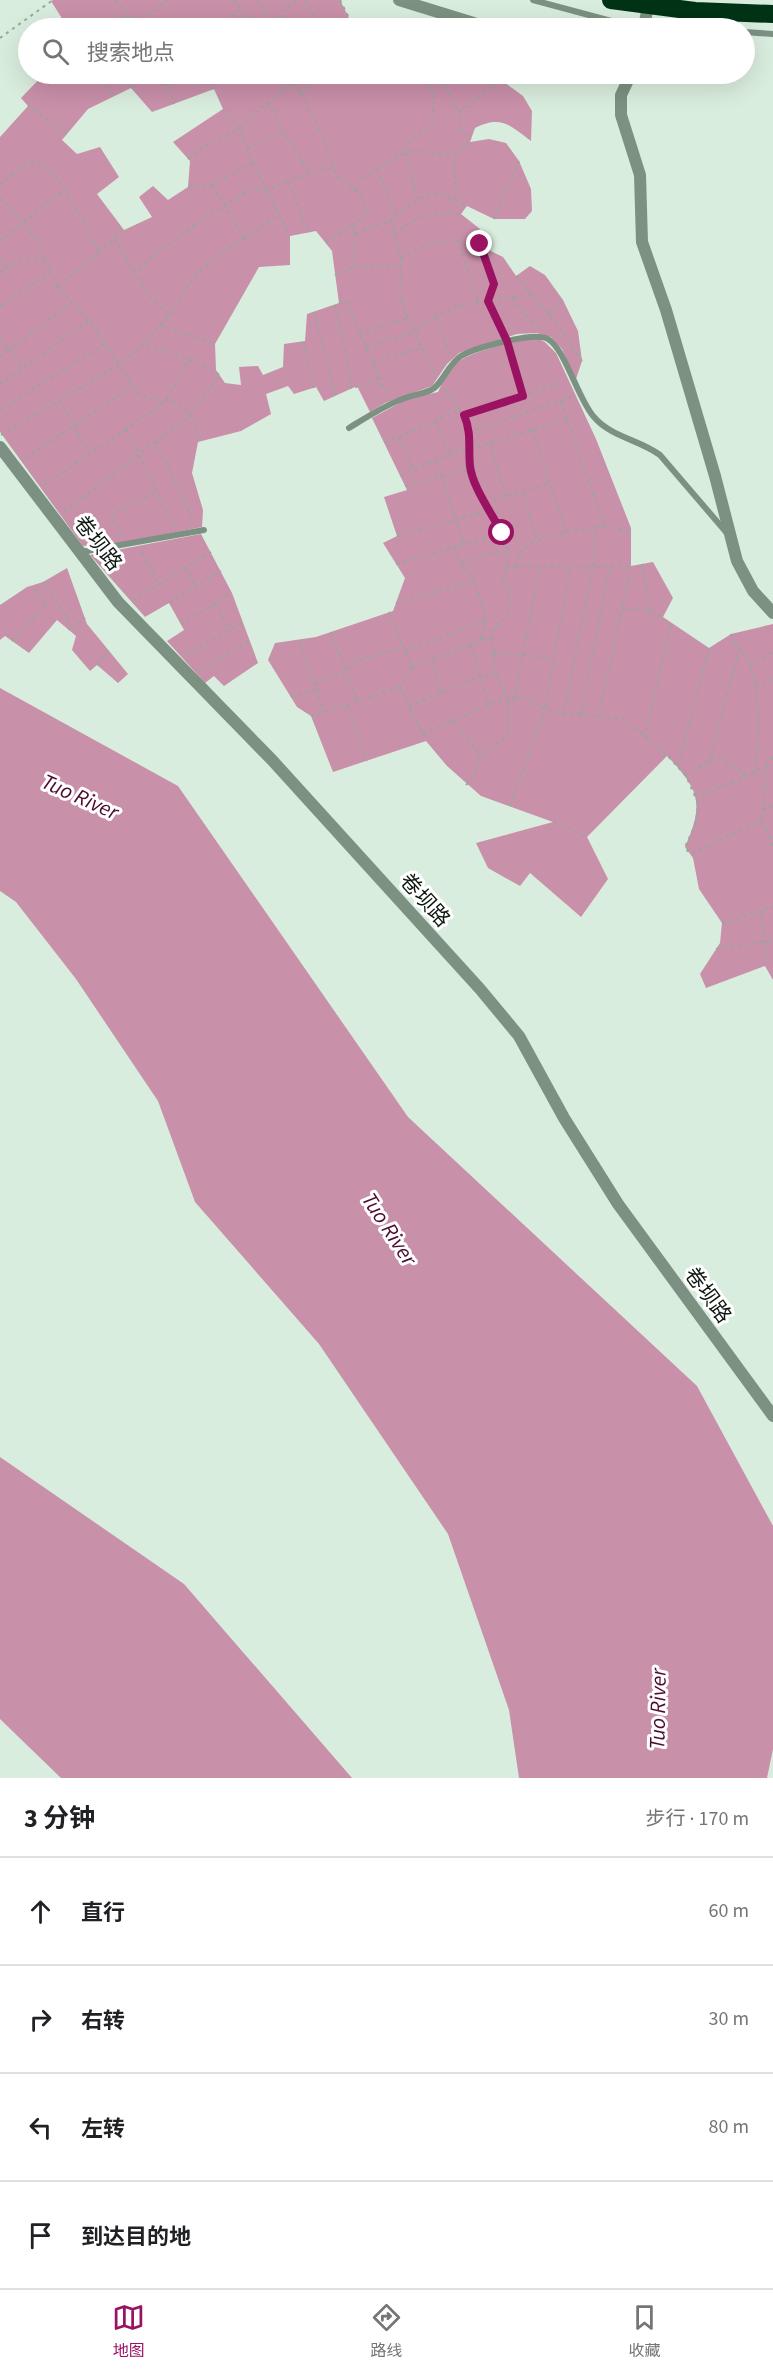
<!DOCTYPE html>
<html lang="zh">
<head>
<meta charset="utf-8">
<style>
  body { margin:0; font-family:"Source Sans 3","Noto Sans SC",sans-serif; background:#f2f2f2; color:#202124 }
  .stop { position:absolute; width:18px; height:18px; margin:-14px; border:4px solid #9b1263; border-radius:50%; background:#fff }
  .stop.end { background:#9b1263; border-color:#fff; box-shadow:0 2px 6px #0008 }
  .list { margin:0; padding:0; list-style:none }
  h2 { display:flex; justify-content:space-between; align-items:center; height:78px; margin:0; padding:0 24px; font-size:26px }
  h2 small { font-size:20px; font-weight:400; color:#757577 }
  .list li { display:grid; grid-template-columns:39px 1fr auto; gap:18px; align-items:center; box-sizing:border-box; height:108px; padding:0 24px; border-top:2px solid #e0e0e0 }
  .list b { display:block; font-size:22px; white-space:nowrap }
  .list em { font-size:20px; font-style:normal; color:#757577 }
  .icon { flex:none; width:33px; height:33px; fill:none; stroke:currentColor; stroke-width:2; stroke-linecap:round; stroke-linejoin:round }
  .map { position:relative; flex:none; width:773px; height:1778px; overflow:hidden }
  .search { position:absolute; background:#fff; box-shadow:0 6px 24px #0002; left:18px; right:18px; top:18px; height:66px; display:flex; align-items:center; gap:15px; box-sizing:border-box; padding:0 21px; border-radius:33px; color:#757577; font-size:22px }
  .sheet { height:510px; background:#fff }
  nav { display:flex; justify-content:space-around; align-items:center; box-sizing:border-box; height:84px; border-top:2px solid #e0e0e0; background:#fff; font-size:16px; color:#757577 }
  nav a { display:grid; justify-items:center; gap:3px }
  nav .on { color:#9b1263 }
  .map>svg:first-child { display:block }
</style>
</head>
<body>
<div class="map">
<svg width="773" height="1778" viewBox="0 0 773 1778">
  <rect width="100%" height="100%" fill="#d9edde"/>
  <!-- water -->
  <path fill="#c990a9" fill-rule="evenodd" d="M53,0H340L354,28H68L51,1Z
    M44,74H493L523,96L532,111L531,141C510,125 501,115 475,128L470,142L489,139L506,143L519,161L531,189L532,211L525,219H494L467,206L461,214L480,229L470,241L503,257L516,276L530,266L545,275L563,300L578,331L582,361L576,379L562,349L551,337L537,333L517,334L459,353L447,364L432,386L385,403L370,412L357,386L324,401L316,387L294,394L288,386L266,394L271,414L241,431L198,442L192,473L203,510L202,527L120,543L83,546L0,432V137L28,106L21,98ZM131,88L152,112L214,89L223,109L173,142L190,161L188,187L168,200L153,186L139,197L152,217L124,230L97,194L119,177L100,147L77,154L62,140L88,109ZM316,231L332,251L339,303L307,314L305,341L284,344L283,367L263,375L258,366L239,367L241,385L225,383L216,370L215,344L259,267L290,265V236Z
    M536,338L545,342L556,353L596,439L631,528V566L653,562L673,598L663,617L709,648L731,634L773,624V980L765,966L706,988L700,974L720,943L722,923L699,889L693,858L685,847C704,804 700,790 667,756L587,837L608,879L581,917L530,873L520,886L488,868L476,843L553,822L481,796L447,766L426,741L333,772L311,716L297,707L268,660L275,643L316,637L393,611L405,578L383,543L397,536L384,497L407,490L372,418L407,399L438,392C442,384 446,375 452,367C465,352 516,341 536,338Z
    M201,534L232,593L258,663L224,686L214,676L205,683L167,641L184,630L169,603L145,617L90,555Z
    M67,568L87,624L128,674L118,683L97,665L90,671L72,650L76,636L57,620L29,653L5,636L0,640V605L27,587L43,582Z
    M0,688L178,786L408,1117L697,1386L773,1526V1749L767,1778H519L509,1710L448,1534L319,1344L195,1202L158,1101L76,979L16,902L0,891Z
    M0,1457L184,1584L352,1778H61L0,1719Z"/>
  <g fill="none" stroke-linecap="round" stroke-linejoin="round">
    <!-- path -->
    <path stroke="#97a79b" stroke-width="2" stroke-dasharray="3 4.5" stroke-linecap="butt" d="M115,0L140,28
      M234,0C242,12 253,15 259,28
      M258,0L273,22L275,28
      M305,0L320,28
      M340,0L354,28
      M273,22L279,19L283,10L297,0
      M136,25L167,0
      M114,28L129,16
      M225,28V25L240,10
      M0,38L53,0
      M98,74L114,97
      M194,74L214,89
      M274,74L284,92
      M291,74L322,135L337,176L360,194L368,211L364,217L325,243
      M423,74C437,88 433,107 432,126L406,144V152L414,150L454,156
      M437,74L459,112L462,131L471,139
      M142,78L168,85L174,104
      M168,85L177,74
      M131,88L147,74
      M300,94L321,74
      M268,103L284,133L310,172
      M28,105L67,134
      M223,110L238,127L253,163L290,236
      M459,112L501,79
      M247,148L283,133
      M188,159L208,144L239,130L258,110L295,84
      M377,169L396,216
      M288,182L309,232
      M0,185L23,166L38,162L56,176L83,220L99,252
      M212,185L245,238
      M188,187L208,186L253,163
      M354,190L361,178L406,152L417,199
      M0,198L23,222L40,245L57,287L93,325L137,393L150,399L174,401L185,408L196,424L198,442
      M456,200L454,156L469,143
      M494,219L519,161
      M391,220L401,257L400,300L434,373
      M352,225L355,234L354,267
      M355,234L391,220L415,201L426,195L438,193L467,206
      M395,235C413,217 435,210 460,214
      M114,239L152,300L170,314
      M458,240L478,302
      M0,241L64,190
      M480,244L493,284L488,301L503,333
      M401,257L427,245L446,240L470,241
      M0,259L7,268
      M133,272L206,216L251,189H268L310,173L334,167
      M0,273C18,260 23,257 45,262
      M335,275L354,267L401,266
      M516,276L558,325L582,361
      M58,287L124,230
      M512,298L525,315L541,328
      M339,303L346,301L387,396
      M335,305L350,372L351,389L379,378
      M0,306L50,272
      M314,312L336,396
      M548,315L563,300
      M434,317L450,353
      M160,325L215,344
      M360,333L408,318
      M0,338L23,367
      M303,342L314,388
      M366,347L415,332L434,317L458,306L531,295
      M509,350L523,396
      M0,357L71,303
      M373,363L422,347
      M0,384L89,321
      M60,400L89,453
      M561,401L604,526
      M0,410L104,344
      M464,415L564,382
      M435,421L450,454
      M126,429L174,526
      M532,430L566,532
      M469,432L571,397
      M1,435L117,366L143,345L174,310L195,275L226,250L280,215
      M399,437L414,470
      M156,441L194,523
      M385,443L461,409
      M490,443L506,497
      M25,458L132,387
      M437,461L463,544
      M401,476L459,450L471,449L567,419
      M44,485L157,408L166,400L190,358
      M405,486L471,469
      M523,492L537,541
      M486,503L549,483
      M64,512L190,415L220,375C195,361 172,351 143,345
      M121,536L112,514L157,492
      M397,536L490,510
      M455,547L461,566L470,573L482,603L485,620L481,641
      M142,552L159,584
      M396,564L502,533
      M642,564L650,610
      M461,566C469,557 494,551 506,552
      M506,567L631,566L599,715
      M514,567L522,550L537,541L566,532L604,526L631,531
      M185,568L195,586
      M43,582L65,615L70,631L85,618
      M133,600L211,552
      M169,603L221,571
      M216,603L228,630
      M396,603L473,581
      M622,609L650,610L662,617
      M389,612L412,667L400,687L426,741
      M181,624L232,593
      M331,632L357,701
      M731,634C737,645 746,656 750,667C761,699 760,739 755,772
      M299,640L324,712
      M12,641L47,604L31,586
      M471,645L489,705
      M405,651L484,621
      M493,653L523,654L554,660
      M187,655L242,623
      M432,661L441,693
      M97,665L109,650
      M750,665L773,652
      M412,667L491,637L496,626L508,616C510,602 511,592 503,579C505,570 509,557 507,547C504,523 483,502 474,480C469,468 472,456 471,443C469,421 459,407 445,390
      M201,670L249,641
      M314,683L346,671L355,661L404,648
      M755,687L773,679
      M291,697L316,689
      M514,699L540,567
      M347,704L367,761
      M409,706L480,676L496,674
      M564,713L593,566L596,526
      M581,714L610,566
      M311,716L400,687
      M454,720L480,756
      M423,734L498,701L523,698L551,712L623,719L667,755L686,776L698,803L696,823L685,847L690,854L762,820
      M645,737L671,623
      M773,757L767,765L762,820L773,846
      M709,761L740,648
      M678,767L709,648
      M686,776L709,761L720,758L744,772L746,777
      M466,785L473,778L480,756L509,734L508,700L496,674L491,637
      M696,797L746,777L767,765
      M510,806L545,710L570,567
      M763,810L773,806
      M554,822L587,837
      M760,911L765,942V965
      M722,923L773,907
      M716,949L773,940"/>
    <!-- lane -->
    <path stroke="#7c9181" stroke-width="6" d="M533,0L615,22L677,28
      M744,32L773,34
      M349,428C367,417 385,405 405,398C413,395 423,394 431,390C442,385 448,364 461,356C475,348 534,331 548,339C566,350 578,400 594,417C611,437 640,440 660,455L726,532
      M81,552L204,530"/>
    <!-- street -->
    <path stroke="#7c9181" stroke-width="12" d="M399,0L490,28
      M644,28L648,5
      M631,74L621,95V115L640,175L642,242L666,310L715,476L737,561L753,591L773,613
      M0,447L118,602L272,760L480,989L519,1036L564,1118L618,1204L773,1416"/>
    <!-- highway -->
    <path stroke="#003316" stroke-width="18" d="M611,0L695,11L773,14"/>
  </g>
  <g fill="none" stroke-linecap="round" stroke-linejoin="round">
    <!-- route -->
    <path stroke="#9b1263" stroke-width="8" d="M480,244L494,284L488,301L507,341L523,396L464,415C472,433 468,448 470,466C472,486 492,514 502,533"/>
  </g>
  <g text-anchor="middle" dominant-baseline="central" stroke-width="6" stroke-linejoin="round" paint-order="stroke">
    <!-- street labels -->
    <g font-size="21" fill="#0f1711" stroke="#fff">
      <text transform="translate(98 543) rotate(52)">卷坝路</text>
      <text transform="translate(425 900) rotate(48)">卷坝路</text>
      <text transform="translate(708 1295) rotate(54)">卷坝路</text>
    </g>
    <!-- water labels -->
    <g font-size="22" font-style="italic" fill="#4e0a31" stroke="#fff">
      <text transform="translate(80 797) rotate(24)">Tuo River</text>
      <text transform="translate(389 1229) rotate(57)">Tuo River</text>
      <text transform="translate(658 1709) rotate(-89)">Tuo River</text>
    </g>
  </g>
</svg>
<div class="stop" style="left:502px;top:533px"></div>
<div class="stop end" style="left:480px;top:244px"></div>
<div class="search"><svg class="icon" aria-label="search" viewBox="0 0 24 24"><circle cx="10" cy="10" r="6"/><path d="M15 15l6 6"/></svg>搜索地点</div>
</div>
<section class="sheet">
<h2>3 分钟<small>步行 · 170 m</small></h2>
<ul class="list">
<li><svg class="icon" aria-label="ahead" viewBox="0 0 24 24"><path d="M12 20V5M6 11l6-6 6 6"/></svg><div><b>直行</b></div><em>60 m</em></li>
<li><svg class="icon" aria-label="right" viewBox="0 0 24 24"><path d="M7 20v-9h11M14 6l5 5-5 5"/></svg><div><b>右转</b></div><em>30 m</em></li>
<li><svg class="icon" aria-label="left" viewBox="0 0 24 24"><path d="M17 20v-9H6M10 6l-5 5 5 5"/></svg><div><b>左转</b></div><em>80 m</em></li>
<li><svg class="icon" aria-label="arrive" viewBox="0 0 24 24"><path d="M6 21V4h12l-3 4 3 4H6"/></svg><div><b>到达目的地</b></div></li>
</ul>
</section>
<nav>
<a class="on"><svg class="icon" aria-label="map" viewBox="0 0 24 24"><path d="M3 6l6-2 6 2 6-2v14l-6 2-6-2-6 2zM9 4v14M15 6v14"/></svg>地图</a>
<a><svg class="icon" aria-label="directions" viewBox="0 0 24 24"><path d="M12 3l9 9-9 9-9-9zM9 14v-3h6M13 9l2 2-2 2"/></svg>路线</a>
<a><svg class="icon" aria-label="saved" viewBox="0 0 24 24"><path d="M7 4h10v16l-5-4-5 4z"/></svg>收藏</a>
</nav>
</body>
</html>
